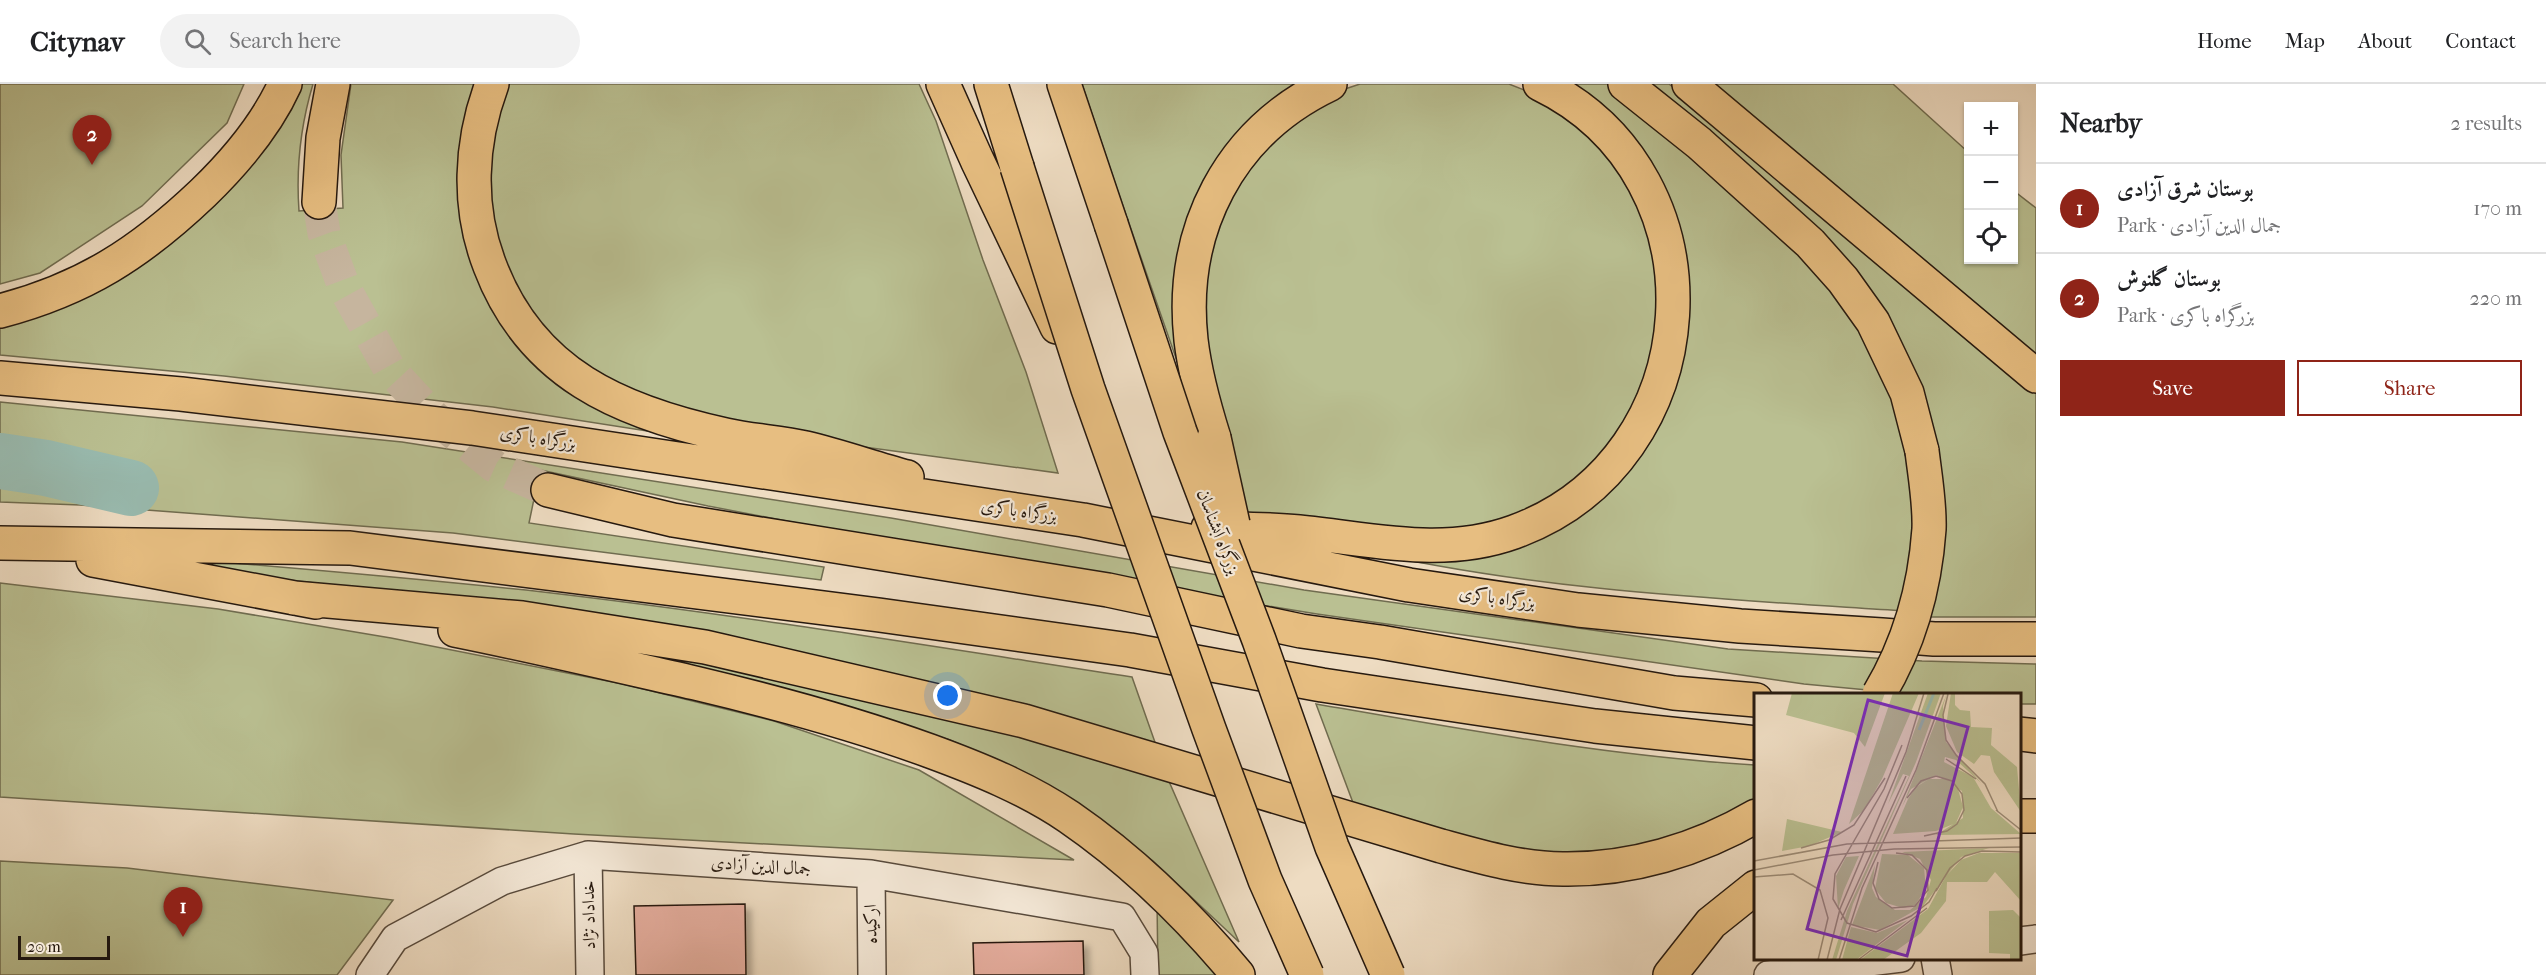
<!DOCTYPE html>
<html lang="en">
<head>
<meta charset="utf-8">
<style>
  body { margin:0; font-family:"IM FELL French Canon",Amiri,serif; background:#f2f2f2; color:#202124 }
  .controls { position:absolute; right:18px; top:18px; display:grid; overflow:hidden; border-radius:0px; box-shadow:0 2px 4px #0004 }
  .controls button { width:54px; height:54px; display:grid; place-items:center; padding:0; border:0; border-bottom:2px solid #e0e0e0; background:#fff; color:#202124; font:30px sans-serif }
  .scale { position:absolute; left:18px; bottom:15px; width:92px; box-sizing:border-box; padding-left:6px; border:3px solid #26190f; border-top:0; font-size:16px; line-height:21px; white-space:nowrap; color:#26190f; -webkit-text-stroke:4px #f4e8d7; paint-order:stroke }
  .you { position:absolute; left:948px; top:612px; width:21px; height:21px; margin:-15px; border:4px solid #fff; border-radius:50%; background:#1a73e8; box-shadow:0 0 0 9px #1a73e833 }
  .badge { display:grid; place-items:center; width:39px; height:39px; border-radius:50%; background:#8f2418; color:#fff; font-size:20px; font-weight:700 }
  .pin { position:absolute; translate:-50% -50px; filter:drop-shadow(0 2px 3px #0008) }
  .pin::after { content:''; position:absolute; top:32px; width:21px; height:18px; background:inherit; clip-path:polygon(0 0,100% 0,50% 100%) }
  .list { margin:0; padding:0; list-style:none }
  h2 { display:flex; justify-content:space-between; align-items:center; height:78px; margin:0; padding:0 24px; font-size:26px }
  h2 small { font-size:20px; font-weight:400; color:#757577 }
  .list li { display:grid; grid-template-columns:39px 1fr auto; gap:18px; align-items:center; box-sizing:border-box; height:90px; padding:0 24px; border-top:2px solid #e0e0e0 }
  .list b { display:block; font-size:22px; white-space:nowrap }
  .list p { margin:0; font-size:20px; white-space:nowrap; color:#757577 }
  .list em { font-size:20px; font-style:normal; color:#757577 }
  .actions { display:flex; gap:12px; padding:18px 24px }
  .actions a { flex:1; padding:14px 0; border:2px solid #8f2418; border-radius:0px; text-align:center; font-size:21px; color:#8f2418 }
  .actions .main { background:#8f2418; color:#fff }
  .icon { flex:none; width:33px; height:33px; fill:none; stroke:currentColor; stroke-width:2; stroke-linecap:round; stroke-linejoin:round }
  .map { position:relative; flex:none; width:2036px; height:891px; overflow:hidden }
  header { display:flex; align-items:center; gap:36px; box-sizing:border-box; height:84px; padding:0 30px; background:#fff; border-bottom:2px solid #e0e0e0 }
  header strong { font-size:28px }
  nav { display:flex; gap:33px; margin-inline-start:auto; font-size:21px }
  .search { width:420px; height:54px; background:#f2f2f2; display:flex; align-items:center; gap:15px; box-sizing:border-box; padding:0 21px; border-radius:33px; color:#757577; font-size:22px }
  main { display:flex }
  aside { flex:1; background:#fff }
  .map>svg:first-child { display:block }
</style>
</head>
<body>
<header>
<strong>Citynav</strong>
<div class="search"><svg class="icon" aria-label="search" viewBox="0 0 24 24"><circle cx="10" cy="10" r="6"/><path d="M15 15l6 6"/></svg>Search here</div>
<nav><a>Home</a><a>Map</a><a>About</a><a>Contact</a></nav>
</header>
<main>
<div class="map">
<svg width="2036" height="891" viewBox="0 0 2036 891">
  <defs>
    <filter id="shadow"><feDropShadow dx="5.5" dy="5.5" stdDeviation="3" flood-color="#0004"/></filter>
  </defs>
  <rect width="100%" height="100%" fill="#eedcc2"/>
  <filter id="stains"><feTurbulence type="fractalNoise" baseFrequency=".00333" numOctaves="4"/><feColorMatrix values="0 0 0 0 .2 0 0 0 0 .09 0 0 0 0 .02 0 0 0 .5 -.17"/></filter>
  <radialGradient id="worn" r=".72"><stop offset=".6" stop-color="#630" stop-opacity="0"/><stop offset="1" stop-color="#630" stop-opacity=".3"/></radialGradient>
  <!-- green -->
  <path fill="#bac092" stroke="#706c50" stroke-width="1.5" d="M0,0H244L227,39L142,122L40,189L0,200Z
    M300,0H313C301,40 296,85 299,127L343,124L341,71L351,0H478L463,71L541,282L807,372L493,323L224,292L0,271V240L47,228Z
    M503,0H919L936,37L983,176L1026,288L1058,389L730,345L592,292L533,237L491,150L488,57Z
    M1082,0H1301L1210,89L1201,346L1116,102Z
    M1360,0H1509L1544,14L1595,51L1634,108L1655,167L1657,261L1622,348L1558,416L1463,451L1249,432L1221,348L1199,221L1214,138L1269,54L1342,6Z
    M1566,0H1611L1839,208L1902,321L1919,435L1905,527C1721,515 1536,507 1356,465L1532,456L1577,431L1601,410L1686,202Z
    M1651,0H1669L1723,43L2036,309V533H1928L1919,300Z
    M1708,0H1893L1968,68V176H2014V107L2036,124V277Z
    M0,318L402,358L891,434L1304,506L1728,565L1922,577L2036,580V620H2020V610H1910L1804,600L1317,530L1027,483L708,422L540,386L529,439L824,483L821,496L453,449L80,421L0,418Z
    M100,468C248,480 395,492 543,508C740,531 936,563 1132,593L1157,664L376,506L237,490Z
    M0,499L218,525L391,554L623,600L774,637L919,686L1074,776L574,750L0,713Z
    M582,553L763,588L1164,686L1239,858L1153,777L1098,736L998,677L950,656L863,630L773,607Z
    M1316,620C1461,645 1608,672 1755,681V720L1640,766L1538,770L1355,724Z
    M0,777L127,784L393,816L337,891H0Z
    M1157,817L1223,891H1158Z"/>
  <g fill="none" stroke-linecap="round" stroke-linejoin="round">
    <!-- river -->
    <path stroke="#99bcb1" stroke-width="56" d="M0,377L46,384L131,404"/>
  </g>
  <!-- building -->
  <path fill="#e6ae9f" stroke="#26190f" stroke-width="1.5" filter="url(#shadow)" d="M745,820L746,891H636L634,822Z
    M1083,857L1084,891H974L973,859Z"/>
  <g fill="none" stroke-linecap="round" stroke-linejoin="round">
    <!-- highway-tunnel -->
    <path stroke="#c6b59e" stroke-width="33" stroke-dasharray="33 16" stroke-linecap="butt" d="M319,118L324,149L344,203L390,286L434,333L494,382L548,406"/>
    <defs>
      <path id="street" d="M588,771L590,891
        M871,790L872,891
        M2020,857L2036,855
        M1935,874L1938,891
        M370,891L395,854L502,797L588,771L871,790L1122,833L1144,869L1145,891
        M1768,891L1901,874"/>
      <path id="highway" d="M492,0C470,59 467,123 490,182C531,290 620,328 726,351C752,357 780,358 806,364C840,372 873,384 907,393
        M943,0L977,76L1057,243
        M991,0L1017,83
        M1064,0L1111,140
        M1625,0L1699,59L1810,159L1843,196L1873,238L1907,309L1922,367
        M1689,0L2036,292
        M319,118L323,54L333,0
        M0,227C84,205 140,169 203,109C235,78 266,42 285,0
        M0,294L181,310L472,344L1083,436L1409,501L1578,526L1740,542L1882,551L1934,555H2036
        M1214,354C1204,322 1195,290 1191,256C1179,146 1229,48 1330,0
        M548,406L673,436L1108,506L1301,547L1380,558L1674,609L1756,616
        M1208,444C1238,445 1269,445 1299,448C1372,455 1442,474 1514,448C1712,376 1730,92 1540,0
        M0,459L350,464L879,531L1130,566L1322,601L1595,642L1756,659
        M93,476L316,518
        M294,514L522,534L705,563L1024,637L1441,762C1481,773 1522,785 1563,785C1630,786 1698,766 1756,732
        M455,546C535,562 615,581 695,599C775,618 853,639 930,667C979,685 1026,704 1069,733C1133,777 1189,832 1238,891
        M2020,650L2036,652
        M2020,732H2036
        M1670,891L1711,839L1756,803"/>
    </defs>
    <!-- street casing -->
    <use href="#street" stroke="#584a3c" stroke-width="30"/>
    <!-- highway casing -->
    <use href="#highway" stroke="#26190f" stroke-width="36"/>
    <!-- street -->
    <use href="#street" stroke="#f4e8d7" stroke-width="27"/>
    <!-- highway -->
    <use href="#highway" stroke="#e7be81" stroke-width="33"/>
    <defs>
      <path id="highway-bridge" d="M1017,83L1088,305L1209,645L1265,796L1307,891
        M1111,140L1180,348L1259,556L1332,763L1388,891
        M1214,354L1233,440
        M1879,610C1909,560 1925,503 1929,445C1930,420 1925,392 1922,367"/>
    </defs>
    <!-- highway-bridge casing -->
    <use href="#highway-bridge" stroke="#26190f" stroke-width="36" stroke-linecap="butt"/>
    <!-- highway-bridge -->
    <use href="#highway-bridge" stroke="#e7be81" stroke-width="33"/>
  </g>
  <g text-anchor="middle" dominant-baseline="central" stroke-width="4.5" stroke-linejoin="round" paint-order="stroke">
    <!-- street labels -->
    <g font-size="18" fill="#26190f" stroke="#f4e8d7">
      <text transform="translate(538 354) rotate(9)">بزرگراه باکری</text>
      <text transform="translate(1019 427) rotate(8)">بزرگراه باکری</text>
      <text transform="translate(1218 448) rotate(69)">بزرگراه آبشناسان</text>
      <text transform="translate(1497 514) rotate(8)">بزرگراه باکری</text>
      <text transform="translate(761 782) rotate(4)">جمال الدین آزادی</text>
      <text transform="translate(589 831) rotate(-91)">خداداد نژاد</text>
      <text transform="translate(871 840) rotate(-91)">ارکیده</text>
    </g>
  </g>
  <!-- overview -->
  <g transform="translate(1754 609)">
    <rect width="267" height="267" fill="#eedcc2"/>
    <path d="M38,0H131L111,54L100,40L32,22ZM139,0H165L128,86L110,117L95,131ZM174,0H187L162,69L99,211L82,267H78L93,218L155,83L149,81L134,111ZM193,0L189,13L192,49L227,90L202,67L191,64L190,69L219,84L237,115L267,141L182,142L209,125L208,98L182,82L157,96L148,114ZM197,0H201V12L206,17L216,18L217,34L238,35L237,52L263,74L267,119L240,79L236,63L227,62L220,71L203,59L192,33ZM175,86H190L204,96L209,114L202,130L182,138L139,141L154,106L162,94ZM33,126L88,139L55,153L28,158ZM235,155L207,164L169,213L126,237L98,232L121,172L118,195L122,204L141,217H156L172,204L177,187L166,166L148,159ZM225,160H267V208L241,179L233,189H193L192,208L167,240L129,267H106L174,216L192,183L207,167ZM128,161L154,162L170,175L172,196L161,212L149,215L132,210L121,196ZM105,163L90,197L84,216L82,183L92,164ZM259,217L267,225V267H256V261L235,260V218ZM154,227L102,267H88L97,234L123,240Z" fill="#bac092"/>
    <path fill="none" stroke="#99bcb1" stroke-width="3" d="M165,37L180,0"/>
    <path fill="none" stroke="#9e8e7a" stroke-width="1.5" d="M194,1L189,22L192,47L202,62L231,91L244,119M148,52L130,96L81,181L79,206L93,230L122,239L157,223L175,209L183,195M192,66L222,86M153,105L167,88L182,83L198,88L208,101L210,117L203,131L193,138L170,143M242,117L267,137M47,155L75,147L100,132L131,85M0,168L93,151L267,145M124,169L119,190L125,206L138,215L161,213L174,197L173,177L158,162L142,160M0,177L79,162L140,156L267,154M0,184L39,181L66,197L74,225L64,267M182,198L196,175L211,163L228,158L267,159M87,227L152,83M73,267L86,216L152,59L170,0M85,267L108,195L162,77L190,0M104,267L173,215"/>
    <path fill="#7b2cbf" fill-opacity="0.15" stroke="#7b2cbf" stroke-width="3" d="M114,7L214,34L153,263L53,236Z"/>
    <rect width="267" height="267" fill="none" stroke="#26190f" stroke-width="3"/>
  </g>
  <rect width="100%" height="100%" filter="url(#stains)"/>
  <rect width="100%" height="100%" fill="url(#worn)"/>
</svg>
<div class="controls">
<button>+</button>
<button>−</button>
<button><svg class="icon" aria-label="locate" viewBox="0 0 24 24"><circle cx="12" cy="12" r="6"/><path d="M12 2v4M12 18v4M2 12h4M18 12h4"/></svg></button>
</div>
<div class="scale">20 m</div>
<div class="you"></div>
<div class="pin badge" style="left:183px;top:853px">1</div>
<div class="pin badge" style="left:92px;top:81px">2</div>
</div>
<aside>
<h2>Nearby<small>2 results</small></h2>
<ul class="list">
<li><span class="badge">1</span><div><b>بوستان شرق آزادی</b><p>Park · جمال الدین آزادی</p></div><em>170 m</em></li>
<li><span class="badge">2</span><div><b>بوستان گلنوش</b><p>Park · بزرگراه باکری</p></div><em>220 m</em></li>
</ul>
<div class="actions"><a class="main">Save</a><a>Share</a></div>
</aside>
</main>
</body>
</html>
